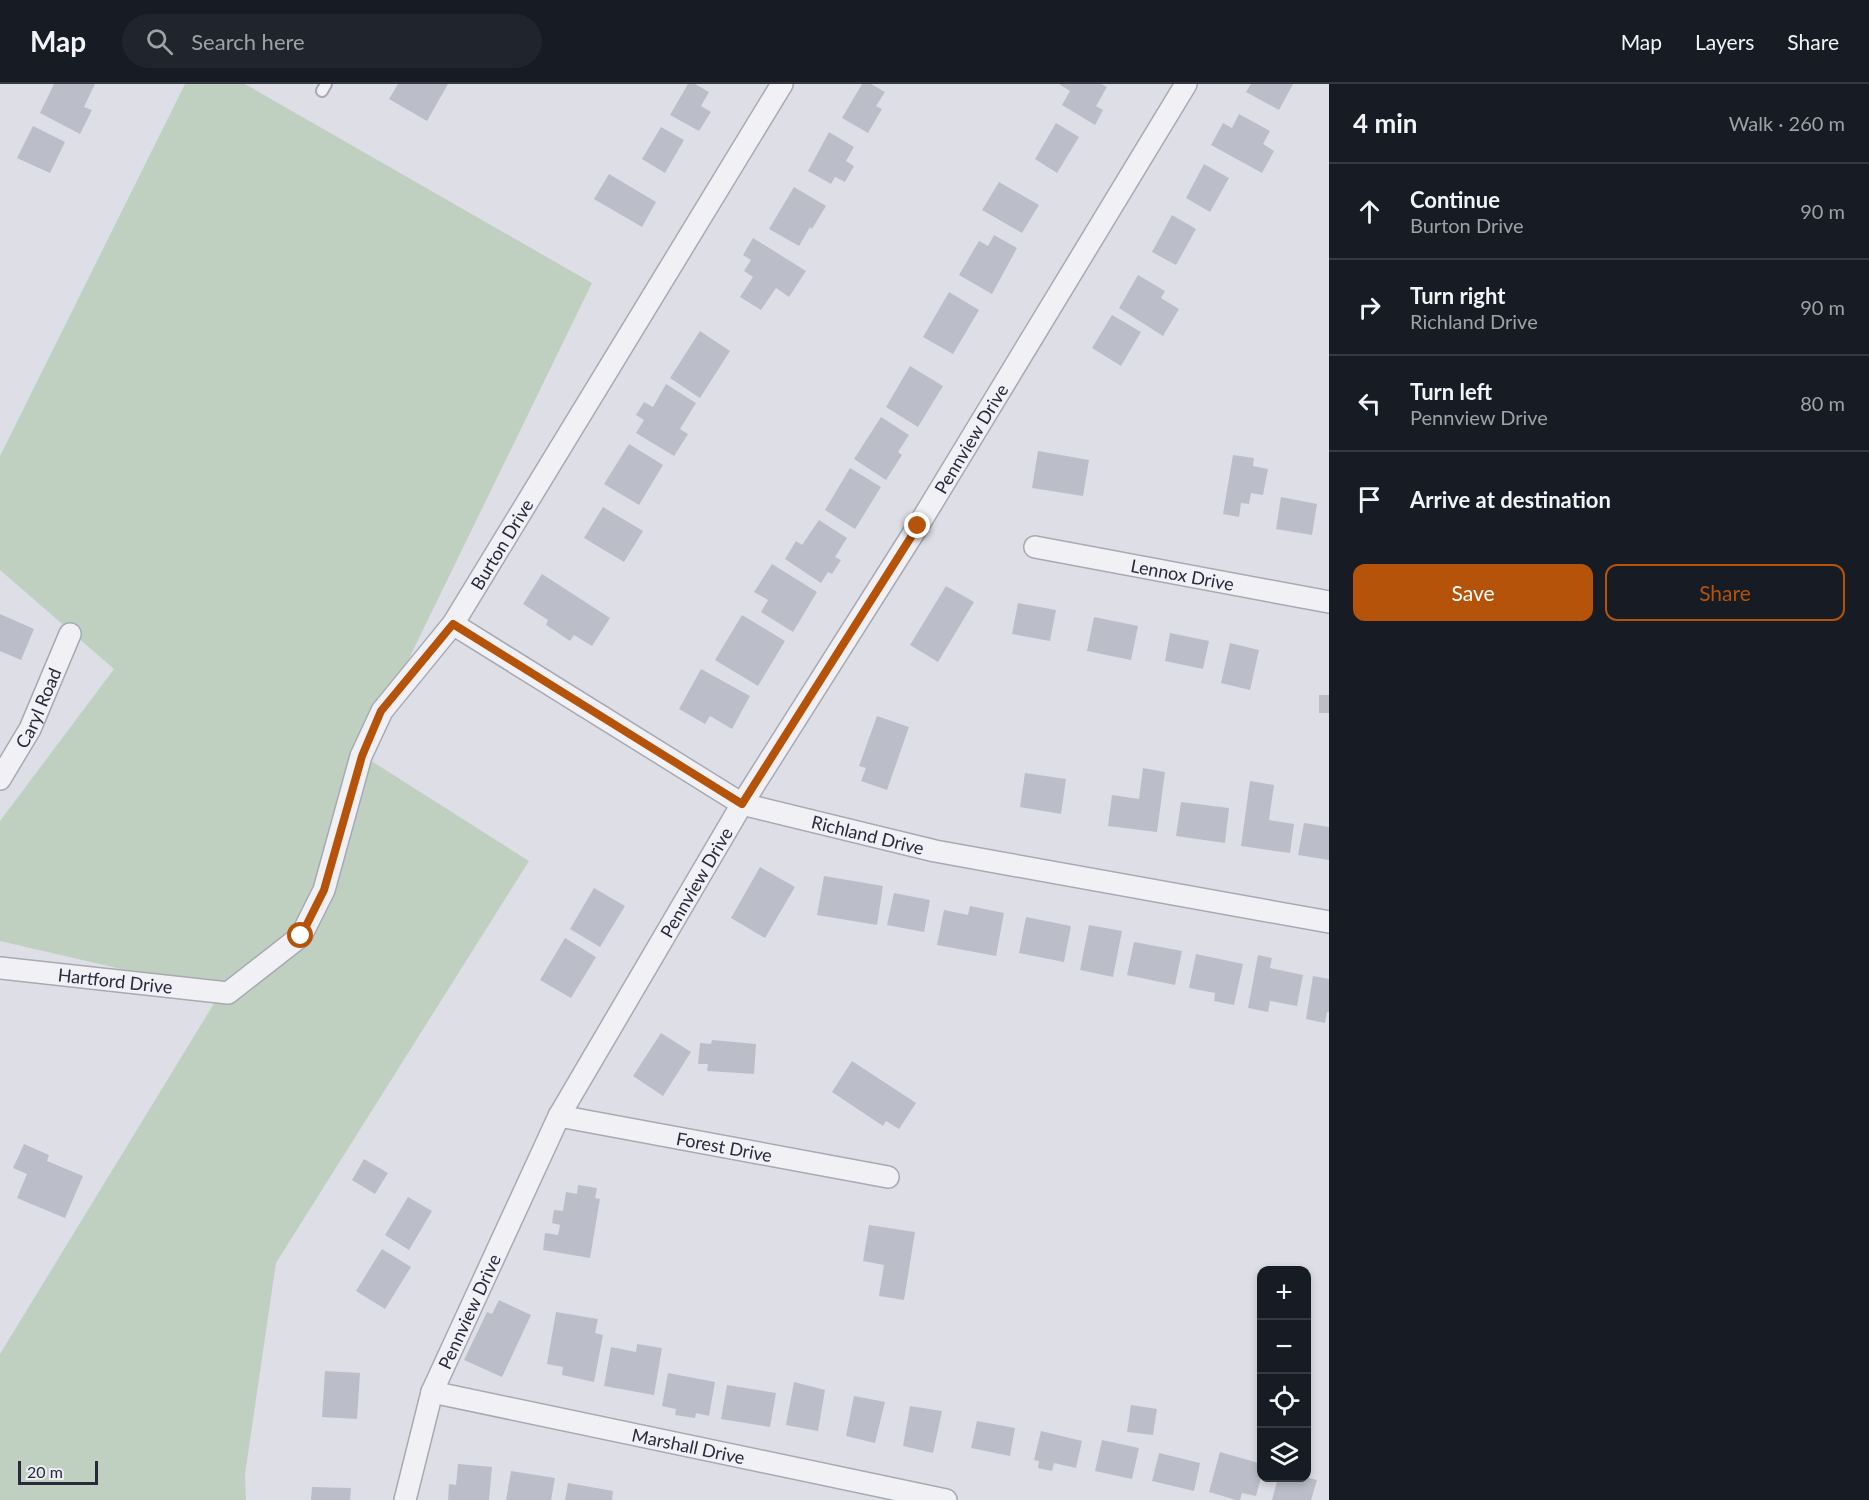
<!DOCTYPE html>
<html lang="en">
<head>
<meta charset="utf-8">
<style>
  body { margin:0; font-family:Lato,sans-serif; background:#20242c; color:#f1f3f6 }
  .controls { position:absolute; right:18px; bottom:18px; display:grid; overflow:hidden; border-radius:12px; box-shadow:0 3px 9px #0003 }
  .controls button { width:54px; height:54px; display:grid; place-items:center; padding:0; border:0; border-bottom:2px solid #363941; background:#171b24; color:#f1f3f6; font:30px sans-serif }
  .scale { position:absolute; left:18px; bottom:15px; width:80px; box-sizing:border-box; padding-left:6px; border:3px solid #282a3c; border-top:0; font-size:16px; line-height:21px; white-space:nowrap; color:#282a3c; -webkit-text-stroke:4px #edeef4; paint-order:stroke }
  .stop { position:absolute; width:18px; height:18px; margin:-14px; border:4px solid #b45309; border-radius:50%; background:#fff }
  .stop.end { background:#b45309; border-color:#fff; box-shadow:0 2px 6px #0008 }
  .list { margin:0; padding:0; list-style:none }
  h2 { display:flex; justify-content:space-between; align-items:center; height:78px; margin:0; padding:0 24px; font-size:26px }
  h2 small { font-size:20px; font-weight:400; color:#9ea1a6 }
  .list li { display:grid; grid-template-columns:39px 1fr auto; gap:18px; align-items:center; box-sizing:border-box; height:96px; padding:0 24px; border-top:2px solid #363941 }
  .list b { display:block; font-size:22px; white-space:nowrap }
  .list p { margin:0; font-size:20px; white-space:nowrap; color:#9ea1a6 }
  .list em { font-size:20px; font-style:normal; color:#9ea1a6 }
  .actions { display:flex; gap:12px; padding:18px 24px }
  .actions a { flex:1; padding:14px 0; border:2px solid #b45309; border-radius:12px; text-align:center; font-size:21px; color:#b45309 }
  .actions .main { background:#b45309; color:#fff }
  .icon { flex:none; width:33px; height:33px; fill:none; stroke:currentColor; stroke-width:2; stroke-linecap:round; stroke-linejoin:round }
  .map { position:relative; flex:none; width:1329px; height:1416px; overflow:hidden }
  header { display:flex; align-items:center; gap:36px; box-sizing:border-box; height:84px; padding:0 30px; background:#171b24; border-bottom:2px solid #363941 }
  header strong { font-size:28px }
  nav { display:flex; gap:33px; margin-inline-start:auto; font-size:21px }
  .search { width:420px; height:54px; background:#20242c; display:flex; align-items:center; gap:15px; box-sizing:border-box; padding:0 21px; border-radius:33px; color:#9ea1a6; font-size:22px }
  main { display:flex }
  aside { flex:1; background:#171b24 }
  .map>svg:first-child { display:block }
</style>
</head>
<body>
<header>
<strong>Map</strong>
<div class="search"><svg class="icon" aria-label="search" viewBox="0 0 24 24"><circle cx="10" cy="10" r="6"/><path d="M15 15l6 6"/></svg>Search here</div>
<nav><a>Map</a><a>Layers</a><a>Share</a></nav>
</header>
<main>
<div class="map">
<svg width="1329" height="1416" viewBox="0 0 1329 1416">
  <rect width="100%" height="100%" fill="#dedfe6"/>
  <!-- green -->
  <path fill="#bfd0c0" d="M185,0H245L592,199L362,671L529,777L276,1179L245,1390L246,1416H0V1270L221,908L0,857V737L114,585L0,486V372Z"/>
  <!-- building -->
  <path fill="#bbbdc9" d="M54,0H95L84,23L92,26L80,50L40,29Z
    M398,0H448L427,37L389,15Z
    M688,0H695L709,8L701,22L711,28L699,47L670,31Z
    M862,0H871L885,8L876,22L882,25L868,49L842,34Z
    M1059,0H1101L1107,3L1096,22L1103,26L1095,41L1062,21L1070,7Z
    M1251,0H1293L1279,26L1246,8Z
    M1239,30L1270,47L1263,60L1274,67L1262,89L1211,61L1223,39L1232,44Z
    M1056,39L1079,53L1057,89L1035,75Z
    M33,42L65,58L50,89L17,74Z
    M661,43L684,56L665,89L642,75Z
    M829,48L854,63L846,77L854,82L845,98L835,93L831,100L808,87Z
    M1204,80L1229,94L1210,128L1186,114Z
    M609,90L656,118L642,143L594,115Z
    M999,98L1039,121L1022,149L982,126Z
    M794,103L826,122L812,145L810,143L799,162L769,145Z
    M1172,131L1196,145L1176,181L1152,168Z
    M994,151L1017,164L992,210L959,191L979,157L988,162Z
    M753,154L806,187L789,213L776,204L761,226L740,213L753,193L744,187L751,176L743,171Z
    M1138,191L1165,207L1161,214L1179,225L1163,252L1119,224Z
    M949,208L979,226L953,270L923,253Z
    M1112,231L1141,248L1121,282L1092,264Z
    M700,247L730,267L700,314L670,294Z
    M910,282L943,302L918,343L886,323Z
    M666,300L696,319L680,345L688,350L674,372L636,349L644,336L636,331L644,318L653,323Z
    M881,333L909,351L898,368L902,371L886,396L854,375Z
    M629,360L663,381L639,421L604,400Z
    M1038,367L1089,376L1083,412L1032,404Z
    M1233,371L1254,374L1253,382L1268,385L1263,411L1251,409L1249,420L1241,419L1239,433L1223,430Z
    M850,384L881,403L855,445L825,426Z
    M1281,413L1317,420L1312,451L1276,445Z
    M603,423L643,447L624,478L584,454Z
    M819,436L847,454L835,473L841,476L832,490L828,488L821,499L785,475L796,457L802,461Z
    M772,480L817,508L793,548L761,528L768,516L754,508Z
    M542,490L610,534L592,562L574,551L570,557L546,541L548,536L523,520Z
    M946,502L974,518L938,578L910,561Z
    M1018,519L1056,526L1050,557L1012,550Z
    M0,530L34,545L21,576L0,567Z
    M742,531L785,557L758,602L715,576Z
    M1094,533L1138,542L1131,576L1087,567Z
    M1170,549L1209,557L1203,585L1165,577Z
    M1230,559L1259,566L1250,606L1221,599Z
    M701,585L750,612L732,645L710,632L705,640L679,625Z
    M1319,611H1329V629H1319Z
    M877,632L909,643L887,706L861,697L866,684L859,682Z
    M1143,684L1165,688L1157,748L1108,742L1112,711L1139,715Z
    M1025,689L1066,695L1061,730L1020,723Z
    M1250,697L1274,701L1269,736L1294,740L1290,769L1241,762Z
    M1181,718L1229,724L1225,759L1176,752Z
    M1304,739L1329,743V776L1298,771Z
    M760,783L795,803L765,854L731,834Z
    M824,792L883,802L877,841L817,831Z
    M594,804L625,822L600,863L570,845Z
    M894,809L930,816L924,848L887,841Z
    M970,822L1004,829L996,872L937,861L944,826L968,831Z
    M1026,833L1071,842L1064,878L1019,869Z
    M1089,841L1122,847L1113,893L1080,886Z
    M565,854L596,873L571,914L540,896Z
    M1134,858L1182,867L1175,901L1127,891Z
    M1196,870L1243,880L1234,921L1214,917L1215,909L1189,904Z
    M1258,871L1272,874L1270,884L1303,891L1297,922L1270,917L1268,928L1248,924Z
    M1313,892L1329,895V928H1327L1325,939L1306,935Z
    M661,949L691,968L663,1012L633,992Z
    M712,956L756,960L754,990L707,987L708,980H698L700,959L711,960Z
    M852,977L916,1019L899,1045L886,1037L883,1042L832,1008Z
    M24,1060L49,1071L47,1077L83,1092L65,1134L17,1114L27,1090L13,1084Z
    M364,1075L388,1089L375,1110L352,1096Z
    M578,1101L597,1104L595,1114L600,1115L590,1174L543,1166L545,1149L558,1151L560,1141L552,1139L554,1126L563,1127L566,1108L577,1110Z
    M408,1113L432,1127L409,1166L385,1151Z
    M869,1141L915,1148L904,1216L879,1212L884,1181L863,1177Z
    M382,1165L411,1183L385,1225L356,1207Z
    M499,1216L531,1231L502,1293L464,1276L487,1228L492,1230Z
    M556,1228L598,1235L595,1249L603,1251L594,1298L562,1291L563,1283L547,1280Z
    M637,1260L662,1264L654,1311L604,1302L611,1263L636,1268Z
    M325,1287L360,1289L357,1335L322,1333Z
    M668,1289L715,1298L709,1332L696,1329L695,1334L675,1331L676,1325L662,1322Z
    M794,1298L825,1306L818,1347L786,1341Z
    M727,1301L776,1309L770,1343L721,1335Z
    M854,1312L885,1318L875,1359L846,1352Z
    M1131,1321L1157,1325L1153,1351L1127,1348Z
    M910,1322L942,1327L933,1369L903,1362Z
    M977,1337L1015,1344L1010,1372L971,1364Z
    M1041,1347L1082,1357L1076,1384L1054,1379L1052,1387L1038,1384L1039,1377L1034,1376Z
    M1102,1356L1139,1364L1132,1395L1095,1387Z
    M1220,1368L1262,1380V1390L1256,1412L1242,1409L1240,1416H1236L1209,1408Z
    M1159,1369L1200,1379L1194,1407L1152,1397Z
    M458,1380L492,1383L489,1416H448L449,1400L456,1401Z
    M511,1387L555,1394L551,1416H506Z
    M1306,1393L1317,1396L1311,1416H1272L1278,1394Z
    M568,1399L613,1407L612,1416H565Z
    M312,1403L351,1404L350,1416H311Z"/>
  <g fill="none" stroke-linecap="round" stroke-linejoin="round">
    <defs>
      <path id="service" d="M322,7L326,0"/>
      <g id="minor">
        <path id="s1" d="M1035,463L1329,518"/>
        <path id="s2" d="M453,540L742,720L935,767L1329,838"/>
        <path id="s3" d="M0,695L30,645L70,550"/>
        <path id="s4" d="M0,884L228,909L301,852L324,806L361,672L382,627L453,540L782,0"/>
        <path id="s5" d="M559,1032L888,1093"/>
        <path id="s6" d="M432,1308L946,1416"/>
        <path id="s7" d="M405,1416L432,1308L559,1032L742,720L918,442L1186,0"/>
      </g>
    </defs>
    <!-- service casing -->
    <use href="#service" stroke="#a7a9b3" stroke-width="14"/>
    <!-- minor casing -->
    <use href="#minor" stroke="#a7a9b3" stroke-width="24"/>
    <!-- service -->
    <use href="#service" stroke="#f0f0f5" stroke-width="10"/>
    <!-- minor -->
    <use href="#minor" stroke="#f0f0f5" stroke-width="21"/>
  </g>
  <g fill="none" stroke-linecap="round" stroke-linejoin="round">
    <!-- route -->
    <path stroke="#b45309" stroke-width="8" d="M301,852L324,806L362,672L381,627L453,540L742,720L918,442"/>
  </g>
  <g text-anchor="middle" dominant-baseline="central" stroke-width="4.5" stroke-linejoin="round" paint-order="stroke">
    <!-- street labels -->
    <g font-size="18" fill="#282a3c" stroke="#edeef4">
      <text stroke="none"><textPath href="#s7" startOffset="1208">Pennview Drive</textPath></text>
      <text stroke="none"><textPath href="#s4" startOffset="768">Burton Drive</textPath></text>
      <text stroke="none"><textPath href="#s1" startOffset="150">Lennox Drive</textPath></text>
      <text stroke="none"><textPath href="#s3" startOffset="81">Caryl Road</textPath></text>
      <text stroke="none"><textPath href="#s2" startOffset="470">Richland Drive</textPath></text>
      <text stroke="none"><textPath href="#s7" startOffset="686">Pennview Drive</textPath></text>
      <text stroke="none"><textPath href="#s4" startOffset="116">Hartford Drive</textPath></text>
      <text stroke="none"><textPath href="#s5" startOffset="168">Forest Drive</textPath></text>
      <text stroke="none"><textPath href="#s7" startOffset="200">Pennview Drive</textPath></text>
      <text stroke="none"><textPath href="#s6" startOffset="262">Marshall Drive</textPath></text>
    </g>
  </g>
</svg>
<div class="controls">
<button>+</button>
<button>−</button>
<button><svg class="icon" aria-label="locate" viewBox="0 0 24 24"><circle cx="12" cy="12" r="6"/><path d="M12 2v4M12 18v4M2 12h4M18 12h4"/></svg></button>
<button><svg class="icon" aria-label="layers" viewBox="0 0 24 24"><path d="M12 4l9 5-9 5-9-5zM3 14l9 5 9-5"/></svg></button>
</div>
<div class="scale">20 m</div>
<div class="stop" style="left:301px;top:852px"></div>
<div class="stop end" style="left:918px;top:442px"></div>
</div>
<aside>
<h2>4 min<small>Walk · 260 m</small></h2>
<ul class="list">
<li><svg class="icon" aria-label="ahead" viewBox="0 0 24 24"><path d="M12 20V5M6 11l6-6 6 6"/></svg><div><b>Continue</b><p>Burton Drive</p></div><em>90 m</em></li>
<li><svg class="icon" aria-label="right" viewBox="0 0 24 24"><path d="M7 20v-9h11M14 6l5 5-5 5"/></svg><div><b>Turn right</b><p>Richland Drive</p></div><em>90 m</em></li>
<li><svg class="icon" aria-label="left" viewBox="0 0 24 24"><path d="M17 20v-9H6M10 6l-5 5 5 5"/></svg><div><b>Turn left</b><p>Pennview Drive</p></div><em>80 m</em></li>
<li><svg class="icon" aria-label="arrive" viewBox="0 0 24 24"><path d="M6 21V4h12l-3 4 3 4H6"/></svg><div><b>Arrive at destination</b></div></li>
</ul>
<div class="actions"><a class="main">Save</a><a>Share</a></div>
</aside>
</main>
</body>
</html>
